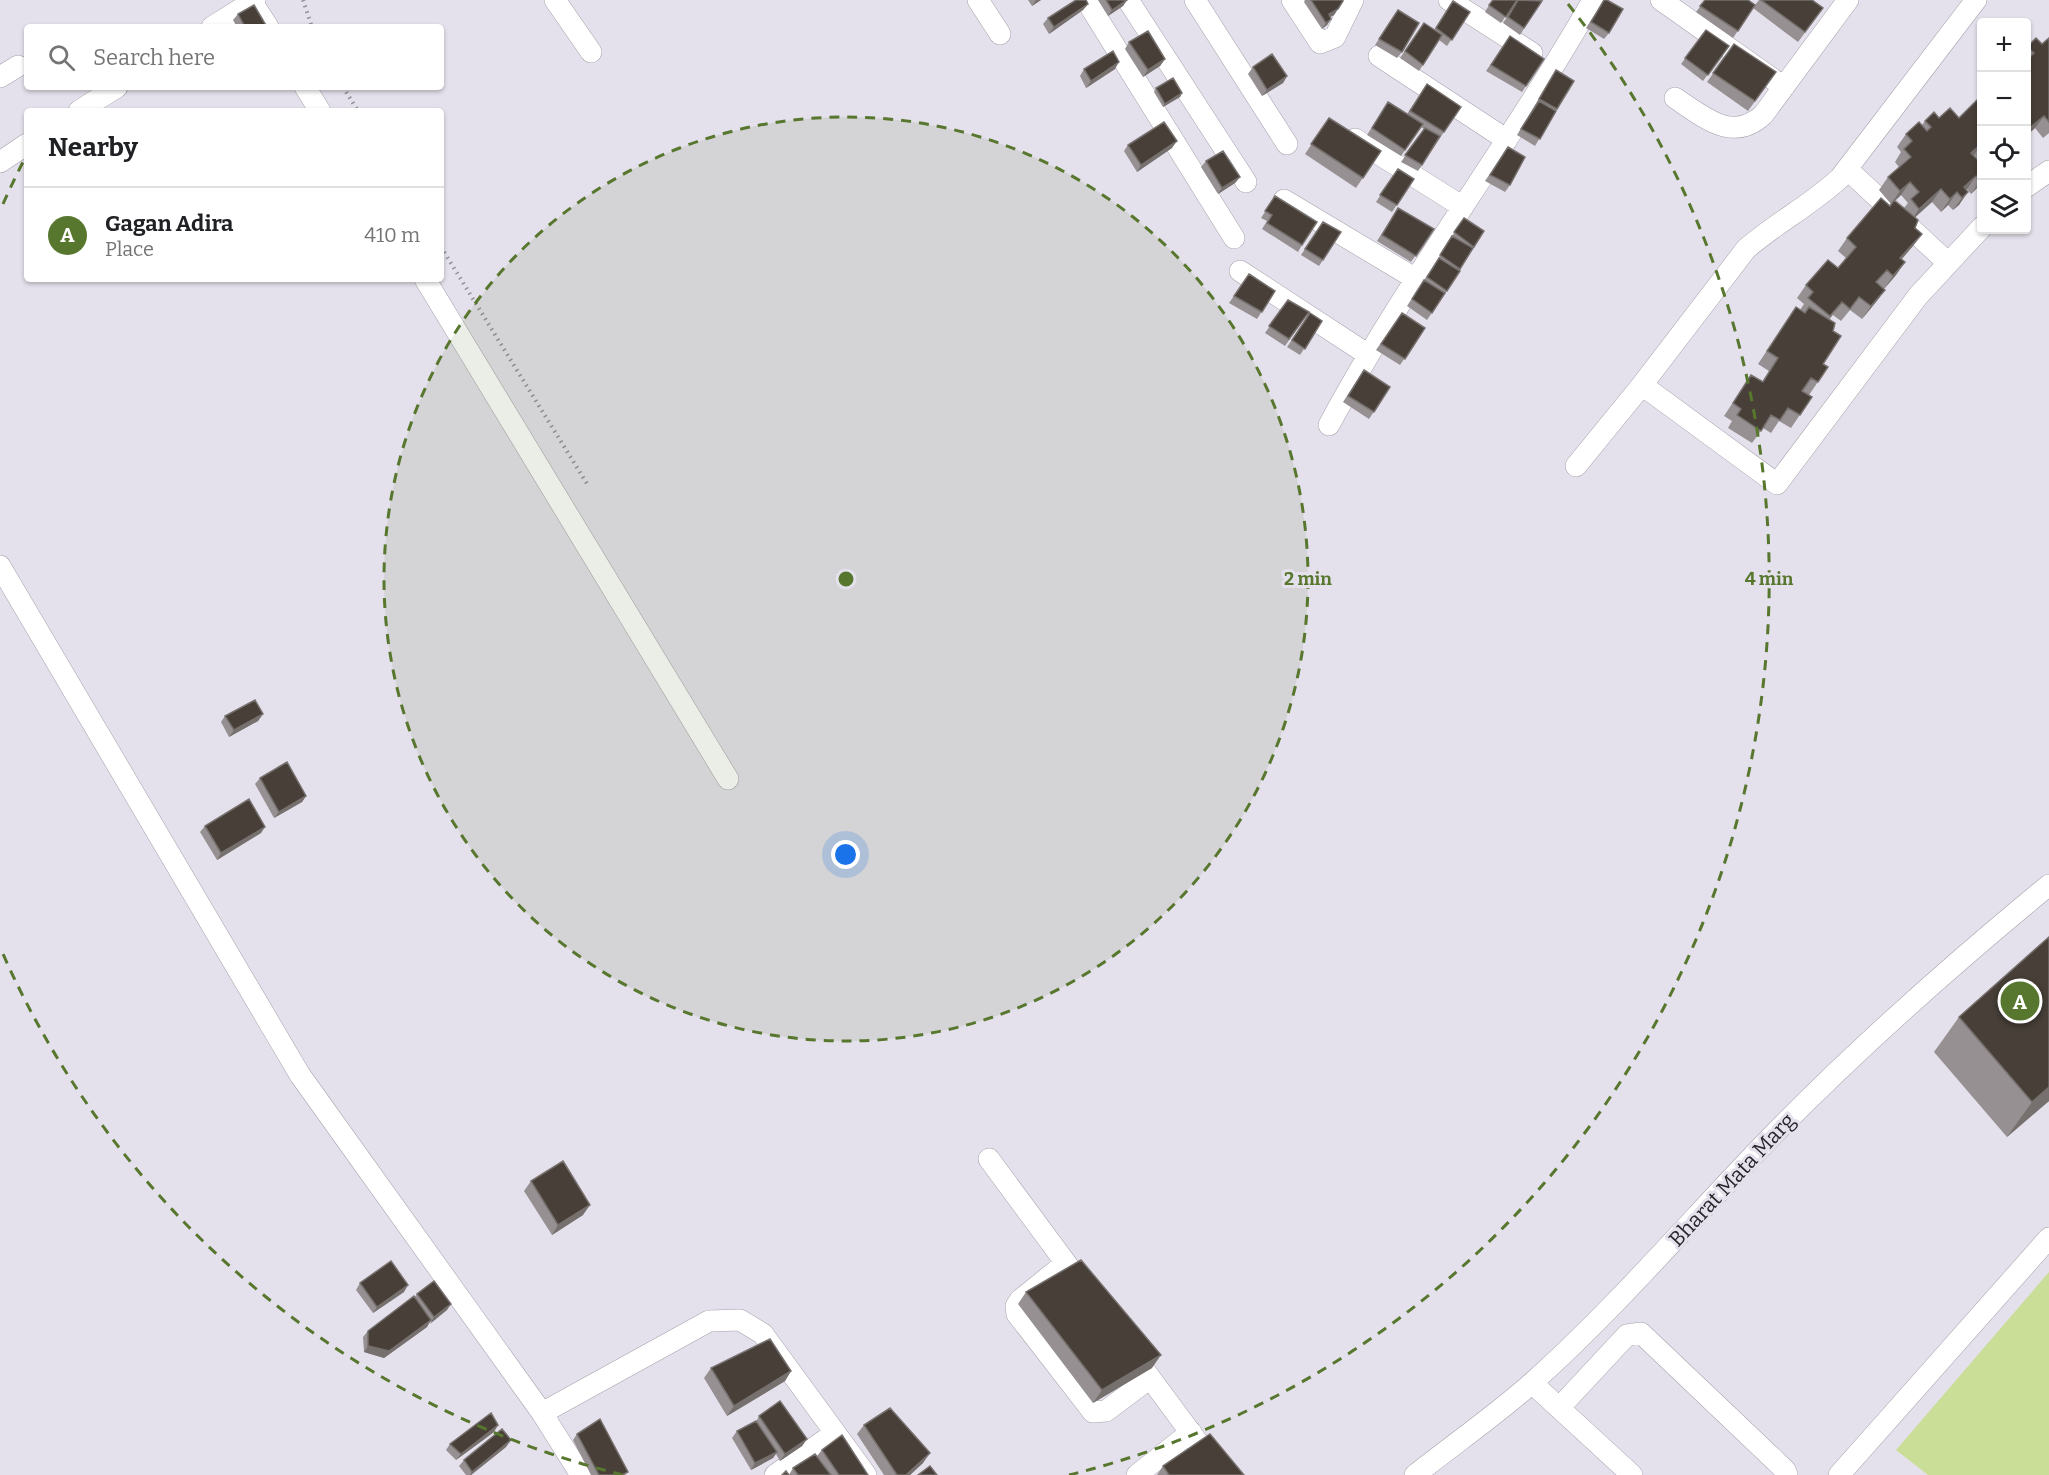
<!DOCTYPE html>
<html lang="en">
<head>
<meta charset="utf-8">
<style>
  body { margin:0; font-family:Bitter,serif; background:#f2f2f2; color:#202124 }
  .controls { position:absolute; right:18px; top:18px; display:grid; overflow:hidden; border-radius:6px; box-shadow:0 2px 4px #0004 }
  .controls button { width:54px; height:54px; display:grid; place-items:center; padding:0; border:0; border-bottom:2px solid #e0e0e0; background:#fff; color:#202124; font:30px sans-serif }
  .you { position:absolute; left:846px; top:855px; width:21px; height:21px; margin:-15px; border:4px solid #fff; border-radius:50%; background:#1a73e8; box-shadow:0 0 0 9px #1a73e833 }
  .badge { display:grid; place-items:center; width:39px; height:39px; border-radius:50%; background:#58772e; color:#fff; font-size:20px; font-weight:700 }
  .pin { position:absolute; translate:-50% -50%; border:3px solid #fff; box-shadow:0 2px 6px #0006 }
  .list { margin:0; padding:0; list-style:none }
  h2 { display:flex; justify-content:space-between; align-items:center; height:78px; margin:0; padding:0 24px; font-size:26px }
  h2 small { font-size:20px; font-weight:400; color:#757577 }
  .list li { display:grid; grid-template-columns:39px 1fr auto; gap:18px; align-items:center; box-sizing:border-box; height:96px; padding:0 24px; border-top:2px solid #e0e0e0 }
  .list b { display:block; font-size:22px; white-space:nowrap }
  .list p { margin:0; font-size:20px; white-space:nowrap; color:#757577 }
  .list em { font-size:20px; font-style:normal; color:#757577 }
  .icon { flex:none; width:33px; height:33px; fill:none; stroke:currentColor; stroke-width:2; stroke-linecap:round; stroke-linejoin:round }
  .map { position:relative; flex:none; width:2049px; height:1475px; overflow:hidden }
  .search { position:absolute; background:#fff; box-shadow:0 2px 4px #0004; left:24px; top:24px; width:420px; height:66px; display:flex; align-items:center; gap:15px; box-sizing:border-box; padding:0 21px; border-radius:6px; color:#757577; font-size:22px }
  .panel { position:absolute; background:#fff; box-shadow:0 2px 4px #0004; left:24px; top:108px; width:420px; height:174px; border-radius:6px }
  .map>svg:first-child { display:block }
</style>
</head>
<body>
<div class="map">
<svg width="2049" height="1475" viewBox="0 0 2049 1475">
  <rect width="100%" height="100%" fill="#e5e1ec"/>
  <!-- green -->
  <path fill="#cade98" d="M2049,1272V1475H1928L1896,1450Z"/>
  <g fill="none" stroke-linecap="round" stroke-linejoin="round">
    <defs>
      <path id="minor" d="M555,0L591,52
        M978,0L1000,34
        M1086,0L1234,238
        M1128,0L1246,182
        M1195,0L1287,144
        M1292,0L1320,43L1335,37L1353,0
        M1449,0L1532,53
        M1661,0L1784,87
        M252,2L268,27
        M212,27L255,0
        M1379,56L1507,140
        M0,77L18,66
        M305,87L320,111
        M1675,98C1704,117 1732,143 1763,115L1848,0
        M79,111L117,87
        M1355,139L1463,207
        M0,162L27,144
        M1847,169L1948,263
        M2026,187L2049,171
        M1284,200L1416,279
        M1240,271L1367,354
        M425,279L728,779
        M1642,385L1777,484L1918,296L1982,227
        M1329,425C1408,278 1510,145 1593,0
        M1576,466L1642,385L1746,249C1776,223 1811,205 1840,178L1976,0
        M0,566L300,1075L542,1413L581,1475
        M989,1159L1085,1289
        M1066,1263L1020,1300L1016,1306L1017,1314L1093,1412L1106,1411L1150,1378
        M1128,1348L1222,1475
        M1532,1383L1632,1475
        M1559,1408L1627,1335L1641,1333L1785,1470L1787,1475
        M542,1413L709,1321L740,1320L763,1334L866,1475
        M775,1475L835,1433
        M1137,1475L1191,1432
        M1415,1475C1454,1444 1496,1415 1533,1382C1619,1305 1693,1217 1773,1135C1860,1046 1953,964 2049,885
        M1839,1475L2049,1238"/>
    </defs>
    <!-- minor casing -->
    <use href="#minor" stroke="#a5a1ac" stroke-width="22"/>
    <!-- path -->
    <path stroke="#939098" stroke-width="4" stroke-dasharray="1.5 4.5" stroke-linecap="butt" d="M303,0L312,27
      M343,87L358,111
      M441,247L589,487"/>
    <!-- minor -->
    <use href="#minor" stroke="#fff" stroke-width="21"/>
  </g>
  <!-- wall -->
  <path fill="#969092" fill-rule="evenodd" d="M1028,0H1041L1032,6Z
    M1098,0H1127L1123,6L1108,16Z
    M1305,0H1343L1334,15L1330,17L1331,19L1327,25L1322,29L1304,2Z
    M1492,0H1517L1501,23L1485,12Z
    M1518,0H1542L1520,35L1503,23Z
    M1604,0L1609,33L1604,39L1586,28Z
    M1705,0L1755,5L1759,0H1812L1823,8L1798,42L1753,8L1733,38L1696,12Z
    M1453,1L1470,12L1447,46L1439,40L1419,71L1400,58L1424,23L1434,30Z
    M1088,4L1083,10L1049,34L1043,24L1048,18Z
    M1398,10L1402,52L1397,58L1375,45Z
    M238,14L267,27H237L233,20Z
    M1706,30L1729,46L1703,81L1681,64Z
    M1510,36L1544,59L1522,92L1486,71Z
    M2036,38L2042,44L2049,38V133L2043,138L2035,128L2026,136V48Z
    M1129,42L1165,59L1160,66L1143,77L1125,49Z
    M1734,44L1776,72L1748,111L1707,82Z
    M1253,67L1287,76L1283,83L1262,96L1248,74Z
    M1084,69H1115L1086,88L1080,76Z
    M1556,70L1574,81L1535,146L1517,135Z
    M1427,84L1444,132L1418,171L1401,162L1424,129L1421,127L1401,156L1367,135L1388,102L1407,114Z
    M1156,88L1182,93L1180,97L1163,107L1154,92Z
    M1982,101V163L1974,155H1973L1982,181L1976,189L1971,194L1967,189L1966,190L1959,205L1953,210L1948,205L1941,212L1932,202L1915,217V228L1922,234L1913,246L1902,259L1905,262L1896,275L1884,289L1878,283L1885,290L1876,302L1862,319L1850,310L1841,321L1833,315L1829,320L1823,364L1828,367L1809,395L1802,391L1812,397L1791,428L1779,421L1771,433L1763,428L1752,443L1728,428L1732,421L1724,416L1751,375L1762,382L1769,371L1758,364L1796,307L1800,310L1804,304L1797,298L1806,285L1838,268L1846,258L1838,251L1847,238L1891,204L1879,190L1888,177L1899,167L1895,162L1901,152L1897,147L1906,134L1922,125L1925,121L1939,118H1959ZM1901,195L1908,203L1904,208L1895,201Z
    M1329,118L1381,151L1356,188L1305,154Z
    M1128,145L1172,148L1137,172L1124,151Z
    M1508,147L1510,185L1505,192L1485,181Z
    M1206,161L1240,177L1235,183L1218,194L1201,167Z
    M1398,169L1414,179L1392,212L1376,202Z
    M1275,196L1302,245L1298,252L1262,229L1267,221L1261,218Z
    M1398,208L1434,229L1411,262L1377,241Z
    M1464,218L1484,231L1447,291L1427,320L1407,306L1436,262L1450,239Z
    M1323,222V260L1319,266L1301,255Z
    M1249,274L1275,291L1257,319L1229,303Z
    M1288,300L1309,312L1285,346L1265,333Z
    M1310,313L1322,321L1300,355L1287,347Z
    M1402,313L1425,328L1400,365L1376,350Z
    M1364,370L1390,387L1369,419L1343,402Z
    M263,714L258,721L229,737L221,722L225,716Z
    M260,778L306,796L302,802L274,818L255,784Z
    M205,826L261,833L217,860L200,832Z
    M2049,937V1101L2007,1137L1934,1052L1959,1017Z
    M531,1181L583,1215L552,1235L524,1191Z
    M360,1283L404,1292L373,1313L356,1290Z
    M1026,1292L1152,1368L1093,1403L1018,1304Z
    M417,1294L447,1310L429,1323L427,1327L384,1358L364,1352L363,1337L368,1331L415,1297Z
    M711,1368L791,1371L785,1381L727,1416L704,1378Z
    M759,1416L807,1439L802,1446L780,1461L776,1454L773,1458L751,1470L732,1438L737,1431L756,1422Z
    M864,1425L923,1463L910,1475H884L857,1434Z
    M494,1432L456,1460L446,1450L450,1444Z
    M577,1434L626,1475H591L573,1440Z
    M506,1447L471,1475H466L459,1466L464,1460Z
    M822,1450L868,1475H789L793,1468L827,1470L817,1456Z
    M1163,1466L1244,1475H1157Z"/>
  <!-- shaded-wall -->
  <path fill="#76706e" d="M1036,0H1041L1032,6Z
    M1127,0L1123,6L1108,16L1112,10Z
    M1088,4L1083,10L1049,34L1054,27Z
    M1338,9L1334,15L1324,20L1329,14Z
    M1331,19L1327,25L1322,29L1326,23Z
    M1165,59L1160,66L1143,77L1148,70Z
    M1119,62L1115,69L1086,88L1091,81Z
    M1287,76L1283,83L1262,96L1267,90Z
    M1182,93L1180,97L1163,107L1165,104Z
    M2044,116L2035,128L2026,136V131Z
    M1177,141L1172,148L1137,172L1141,165Z
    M1982,143L1974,155L1962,166L1971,153Z
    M1976,176L1967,189L1960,195L1964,187Z
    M1240,177L1235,183L1218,194L1222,188Z
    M1982,179V181L1976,189L1971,194Z
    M1910,182L1901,195L1891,204L1900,191Z
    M1941,189L1932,202L1911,221L1919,209Z
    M1957,192L1948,205L1941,212L1950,199Z
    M1968,192L1959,205L1953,210L1962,198Z
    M1922,234L1913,246L1891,271L1900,258Z
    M1905,262L1896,275L1884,289L1893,276Z
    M1885,290L1876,302L1862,319L1871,306Z
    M263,714L258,721L229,737L234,730Z
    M306,796L302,802L274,818L279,812Z
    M265,827L261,833L217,860L221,853Z
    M2049,1087V1101L2007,1137L2032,1102Z
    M590,1205L583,1215L552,1235L558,1225Z
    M408,1285L404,1292L373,1313L377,1307Z
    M451,1304L447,1310L430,1324L434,1317Z
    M431,1320L427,1327L384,1358L364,1352L368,1346Z
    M1161,1355L1152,1368L1093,1403L1102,1390Z
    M791,1371L785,1381L727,1416L734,1406Z
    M498,1425L494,1432L456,1460L461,1454Z
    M807,1439L802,1446L780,1461L785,1454Z
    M511,1440L506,1447L471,1475H470L472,1472Z
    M777,1452L773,1458L751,1470L755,1463Z
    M930,1453L923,1463L910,1475H906Z"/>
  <!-- building -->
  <path fill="#473f38" stroke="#76706e" stroke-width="1.5" d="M1076,0H1086L1088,4L1054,27L1048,18Z
    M1106,0H1127L1112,10Z
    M1311,0H1343V1L1338,9L1329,14L1331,19L1326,23Z
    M1493,0H1517L1506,17L1489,5Z
    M1518,0L1542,1L1524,28L1508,17Z
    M1604,0H1607L1623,9L1609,33L1591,22Z
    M1705,0H1748L1755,5L1738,31L1700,6Z
    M1761,0H1812L1823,8L1805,32Z
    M1453,1L1470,12L1452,40L1436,28Z
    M254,5L267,27H245L238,14Z
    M1398,10L1419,23L1402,52L1379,39Z
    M1424,23L1442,35L1423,65L1405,51Z
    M1706,30L1729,46L1708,75L1685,58Z
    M1148,31L1165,59L1148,70L1129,42Z
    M1510,36L1544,59L1526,86L1491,65Z
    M2036,38L2042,44L2049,38V122L2044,116L2026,131V54L2030,57L2034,53L2027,47Z
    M1734,44L1776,72L1755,101L1713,73Z
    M1113,51L1119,62L1091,81L1084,69Z
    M1272,54L1287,76L1267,90L1253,67Z
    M1556,70L1574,81L1557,109L1539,99Z
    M1173,78L1182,93L1165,104L1156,88Z
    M1427,84L1461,107L1444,132L1410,111Z
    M1979,98L1982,101V143L1971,153L1982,164V172L1980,173L1982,174V179L1980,181L1976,176L1964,187L1968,192L1962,198L1957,192L1950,199L1941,189L1919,209L1911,199L1919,192L1910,182L1900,191L1888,177L1911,157L1904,149L1912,141L1906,134L1919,122L1927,131L1931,127L1925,121L1934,112L1939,118L1950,108L1959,118Z
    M1539,101L1556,111L1540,139L1521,129Z
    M1388,102L1423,124L1405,150L1372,128Z
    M1329,118L1381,151L1363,178L1311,144Z
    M1164,122L1177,141L1141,165L1128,145Z
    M1425,128L1440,136L1422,165L1405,155Z
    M1508,147L1525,157L1510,185L1490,175Z
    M1223,151L1240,177L1222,188L1206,161Z
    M1398,169L1414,179L1397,205L1380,195Z
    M1275,196L1317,222L1302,245L1267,223L1272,215L1265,211Z
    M1881,198L1890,206L1894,200L1918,220L1915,228L1922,234L1900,258L1905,262L1893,276L1887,270L1876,282L1885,290L1871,306L1859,297L1850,309L1842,302L1830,316L1808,298L1813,292L1806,285L1828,260L1838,268L1856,247L1847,238Z
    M1398,208L1434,229L1416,256L1382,235Z
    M1464,218L1484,231L1474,247L1454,232Z
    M1323,222L1341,232L1323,260L1305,249Z
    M1452,236L1473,248L1460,269L1440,255Z
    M1439,258L1460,271L1447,291L1427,277Z
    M1249,274L1275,291L1262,312L1234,296Z
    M1424,280L1445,293L1432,313L1412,299Z
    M1288,300L1309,312L1289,339L1269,326Z
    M1796,307L1805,313L1809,307L1835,323L1833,331L1841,336L1823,364L1828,367L1818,382L1811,378L1802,391L1812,397L1800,415L1788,408L1780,420L1771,415L1761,431L1737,415L1741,409L1733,403L1751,375L1763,382L1778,358L1767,351Z
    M1310,313L1322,321L1305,349L1292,340Z
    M1402,313L1425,328L1405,359L1381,344Z
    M1364,370L1390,387L1374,412L1348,396Z
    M255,700L263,714L234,730L225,716Z
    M287,762L306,796L279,812L260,778Z
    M249,799L265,827L221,853L205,826Z
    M2049,937V1087L2032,1102L1959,1017Z
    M563,1161L590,1205L558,1225L531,1181Z
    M1081,1260L1161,1355L1102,1390L1026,1292Z
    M391,1261L408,1285L377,1307L360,1283Z
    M434,1281L451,1304L434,1317L417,1294Z
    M414,1296L431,1320L389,1351L368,1346V1331Z
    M770,1339L791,1371L734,1406L711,1368Z
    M780,1401L807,1439L785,1454L759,1416Z
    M890,1408L930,1453L906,1475H897L864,1425Z
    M491,1413L498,1425L461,1454L450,1444Z
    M600,1419L628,1472L622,1475H599L577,1434Z
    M756,1421L777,1452L755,1463L737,1431Z
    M502,1429L511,1440L472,1472L464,1460Z
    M1210,1434L1244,1475H1169L1163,1466Z
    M842,1435L868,1475H839L822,1450Z
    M815,1454L831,1475H798L793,1468Z
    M930,1466L937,1475H918Z
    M786,1471L789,1475H782Z"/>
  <!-- distance rings -->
  <circle cx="846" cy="579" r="462" fill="#58772e" fill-opacity=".12"/>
  <g fill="none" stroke="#58772e" stroke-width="3" stroke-dasharray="10 8">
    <circle cx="846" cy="579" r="462"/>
    <path d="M623 1475A923 923 0 0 1 3 954M3 204A923 923 0 0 1 24 160M1568 4A923 923 0 0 1 1069 1475"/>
  </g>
  <g text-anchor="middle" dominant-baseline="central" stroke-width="6" stroke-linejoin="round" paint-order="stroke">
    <!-- street labels -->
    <g font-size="21" fill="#28262a" stroke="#e5e1ec">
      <text transform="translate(1732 1180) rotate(-47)">Bharat Mata Marg</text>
    </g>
  </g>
  <circle cx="846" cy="579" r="9" fill="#58772e" stroke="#e5e1ec" stroke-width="3"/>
  <g font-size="18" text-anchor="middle" font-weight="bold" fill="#58772e" stroke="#e5e1ec" stroke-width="6" stroke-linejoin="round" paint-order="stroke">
    <text x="1308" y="585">2 min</text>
    <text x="1769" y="585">4 min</text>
  </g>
</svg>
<div class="controls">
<button>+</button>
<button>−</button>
<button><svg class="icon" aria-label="locate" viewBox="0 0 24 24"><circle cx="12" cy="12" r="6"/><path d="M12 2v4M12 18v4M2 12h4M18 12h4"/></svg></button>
<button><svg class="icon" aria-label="layers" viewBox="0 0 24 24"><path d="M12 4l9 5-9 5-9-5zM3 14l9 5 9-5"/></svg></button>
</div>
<div class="you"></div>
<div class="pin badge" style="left:2020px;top:1001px">A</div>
<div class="search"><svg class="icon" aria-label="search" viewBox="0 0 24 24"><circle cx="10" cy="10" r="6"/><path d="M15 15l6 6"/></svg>Search here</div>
<section class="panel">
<h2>Nearby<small></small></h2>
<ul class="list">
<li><span class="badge">A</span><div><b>Gagan Adira</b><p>Place</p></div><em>410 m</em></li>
</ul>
</section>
</div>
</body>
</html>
